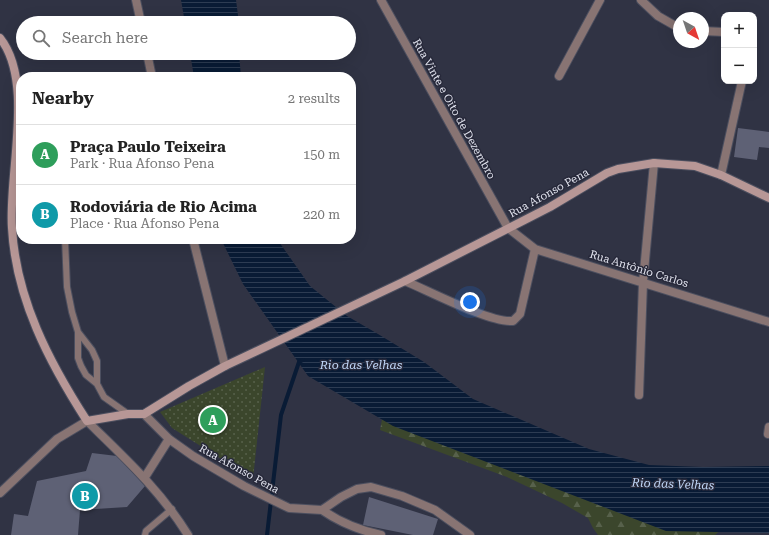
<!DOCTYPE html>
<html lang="en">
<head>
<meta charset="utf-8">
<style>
  body { margin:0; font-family:"Roboto Serif",serif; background:#f6f6f6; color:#222 }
  .controls { position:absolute; right:12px; top:12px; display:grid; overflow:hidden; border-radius:8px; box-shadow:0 4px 16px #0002 }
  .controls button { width:36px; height:36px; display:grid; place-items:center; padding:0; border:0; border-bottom:1px solid #e0e0e0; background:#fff; color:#222; font:20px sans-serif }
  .compass { position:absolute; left:673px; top:12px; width:36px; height:36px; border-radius:50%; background:#fff; box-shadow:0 4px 16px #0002; rotate:140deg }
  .you { position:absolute; left:470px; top:302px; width:14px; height:14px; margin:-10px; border:3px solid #fff; border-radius:50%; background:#1a73e8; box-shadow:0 0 0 6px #1a73e833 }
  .badge { display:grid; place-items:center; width:26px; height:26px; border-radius:50%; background:#0f766e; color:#fff; font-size:13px; font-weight:700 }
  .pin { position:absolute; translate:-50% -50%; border:2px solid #fff; box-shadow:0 1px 4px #0006 }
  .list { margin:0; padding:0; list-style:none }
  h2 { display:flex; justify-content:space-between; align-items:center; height:52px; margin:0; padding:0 16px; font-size:17px }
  h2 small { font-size:13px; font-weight:400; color:#767676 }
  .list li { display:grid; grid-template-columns:26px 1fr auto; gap:12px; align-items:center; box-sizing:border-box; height:60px; padding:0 16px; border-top:1px solid #e0e0e0 }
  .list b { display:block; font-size:15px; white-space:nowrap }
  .list p { margin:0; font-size:13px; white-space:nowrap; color:#767676 }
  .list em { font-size:13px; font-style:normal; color:#767676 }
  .icon { flex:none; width:22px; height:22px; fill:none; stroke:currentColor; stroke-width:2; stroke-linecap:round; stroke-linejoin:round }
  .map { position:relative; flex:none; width:769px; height:535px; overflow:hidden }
  .search { position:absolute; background:#fff; box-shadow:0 4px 16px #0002; left:16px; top:16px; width:340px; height:44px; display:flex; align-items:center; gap:10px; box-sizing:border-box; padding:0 14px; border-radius:22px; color:#767676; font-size:15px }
  .panel { position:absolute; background:#fff; box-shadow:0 4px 16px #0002; left:16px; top:72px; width:340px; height:172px; border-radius:16px }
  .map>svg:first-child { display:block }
</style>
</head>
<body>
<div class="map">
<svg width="769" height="535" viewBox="0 0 769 535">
  <defs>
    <pattern id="forest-firs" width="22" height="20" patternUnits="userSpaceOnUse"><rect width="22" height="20" fill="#3b462c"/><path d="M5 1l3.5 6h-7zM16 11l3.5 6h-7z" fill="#57614b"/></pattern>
    <pattern id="park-dots" width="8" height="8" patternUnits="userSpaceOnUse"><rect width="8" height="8" fill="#3b462c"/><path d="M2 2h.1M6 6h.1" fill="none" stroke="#57614b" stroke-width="1.8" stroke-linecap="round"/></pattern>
    <pattern id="water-rules" width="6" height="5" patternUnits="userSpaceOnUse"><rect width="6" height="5" fill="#091b35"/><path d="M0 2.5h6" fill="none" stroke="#2d3c53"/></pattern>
  </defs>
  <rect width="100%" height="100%" fill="#303344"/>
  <!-- forest -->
  <path fill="url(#forest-firs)" d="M384,409L729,523L715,535H598L593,528L588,518L562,503L507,477L380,430Z"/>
  <!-- park -->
  <path fill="url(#park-dots)" d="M265,367L253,479L172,428L160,412Z"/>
  <!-- water -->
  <path fill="url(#water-rules)" d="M181,0H236L239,23H185Z
    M190,53H239L241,77H194Z
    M221,239H277L310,286L347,316L378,334L424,362L473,399L589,449L649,465L703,467L769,466V533L666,531L393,426L308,376L243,284Z"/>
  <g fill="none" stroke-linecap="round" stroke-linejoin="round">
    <!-- stream -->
    <path stroke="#091b35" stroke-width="4" d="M267,535L281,415L299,362L303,360"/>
  </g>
  <!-- building -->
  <path fill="#5e6175" d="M738,128L769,132V148L759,147L757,160L734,157Z
    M92,453L117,456L145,486L127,507L80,510L78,535H11L14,514L28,516L37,481L86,471Z
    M369,497L438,519L433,535H413L363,525Z"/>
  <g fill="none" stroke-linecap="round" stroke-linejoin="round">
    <defs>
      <path id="service" d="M65,239L67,287L72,312L78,332L92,350L97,361V384
        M78,332V358L81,366L86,375L97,384L104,397L128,414
        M145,535L146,531L172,509"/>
      <path id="minor" d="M136,0L141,23
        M381,0L508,228L535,249L769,322
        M641,0L658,16L679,28
        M703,31L724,32
        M147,53L152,77
        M559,76L600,0
        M721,175L742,81
        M193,239L225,366
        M405,281C429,291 490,323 513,321L520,314L535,249
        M639,395L643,282L654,163
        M144,414L169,439L193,456L244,486L289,508L322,510
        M87,421C125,458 160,490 188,535
        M768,434L769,427
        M145,477L169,439
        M322,510L341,497L357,489L371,487L402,496L435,510L470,535
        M322,510C341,523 358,530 381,535"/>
      <path id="tertiary" d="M0,493L57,439L87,421"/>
      <path id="secondary" d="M0,38C35,82 8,174 12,228C16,299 49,362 87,421L128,414H144L189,386L225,366L405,281L550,207L607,173L618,169L654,163L695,166L721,175L769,198"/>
    </defs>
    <!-- service casing -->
    <use href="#service" stroke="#4c4f5f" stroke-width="8"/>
    <!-- minor casing -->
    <use href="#minor" stroke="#4c4f5f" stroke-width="10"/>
    <!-- tertiary casing -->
    <use href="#tertiary" stroke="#4c4f5f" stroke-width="10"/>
    <!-- secondary casing -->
    <use href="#secondary" stroke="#4c4f5f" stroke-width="10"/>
    <!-- service -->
    <use href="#service" stroke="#887473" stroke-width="6"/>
    <!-- minor -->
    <use href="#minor" stroke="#887473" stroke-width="8"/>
    <!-- tertiary -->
    <use href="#tertiary" stroke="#887473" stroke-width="8"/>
    <!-- secondary -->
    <use href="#secondary" stroke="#b79796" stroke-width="8"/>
  </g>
  <g text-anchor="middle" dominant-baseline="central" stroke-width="3" stroke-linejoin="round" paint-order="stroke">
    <!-- street labels -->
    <g font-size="11" fill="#e1e3ee" stroke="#27293a">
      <text transform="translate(454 109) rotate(61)">Rua Vinte e Oito de Dezembro</text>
      <text transform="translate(549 193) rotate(-29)">Rua Afonso Pena</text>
      <text transform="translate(639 269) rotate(17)">Rua Antônio Carlos</text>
      <text transform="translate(239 469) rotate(29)">Rua Afonso Pena</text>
    </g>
    <!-- water labels -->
    <g font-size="12" font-style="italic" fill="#c0d6f7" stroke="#27293a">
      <text x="361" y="365">Rio das Velhas</text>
      <text transform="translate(673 484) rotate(2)">Rio das Velhas</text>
    </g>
  </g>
</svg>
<div class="controls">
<button>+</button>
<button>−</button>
</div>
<svg class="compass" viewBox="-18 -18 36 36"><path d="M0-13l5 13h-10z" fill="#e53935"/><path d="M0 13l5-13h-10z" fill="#767676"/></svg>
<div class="you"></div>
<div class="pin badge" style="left:213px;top:420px;background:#2e9e5b">A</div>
<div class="pin badge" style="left:85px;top:496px;background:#0f9aa8">B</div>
<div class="search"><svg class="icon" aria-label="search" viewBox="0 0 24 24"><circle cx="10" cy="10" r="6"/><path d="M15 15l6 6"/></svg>Search here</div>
<section class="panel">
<h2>Nearby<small>2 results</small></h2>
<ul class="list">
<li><span class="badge" style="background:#2e9e5b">A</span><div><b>Praça Paulo Teixeira</b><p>Park · Rua Afonso Pena</p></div><em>150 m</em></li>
<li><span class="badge" style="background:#0f9aa8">B</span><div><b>Rodoviária de Rio Acima</b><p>Place · Rua Afonso Pena</p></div><em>220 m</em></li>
</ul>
</section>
</div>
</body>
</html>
